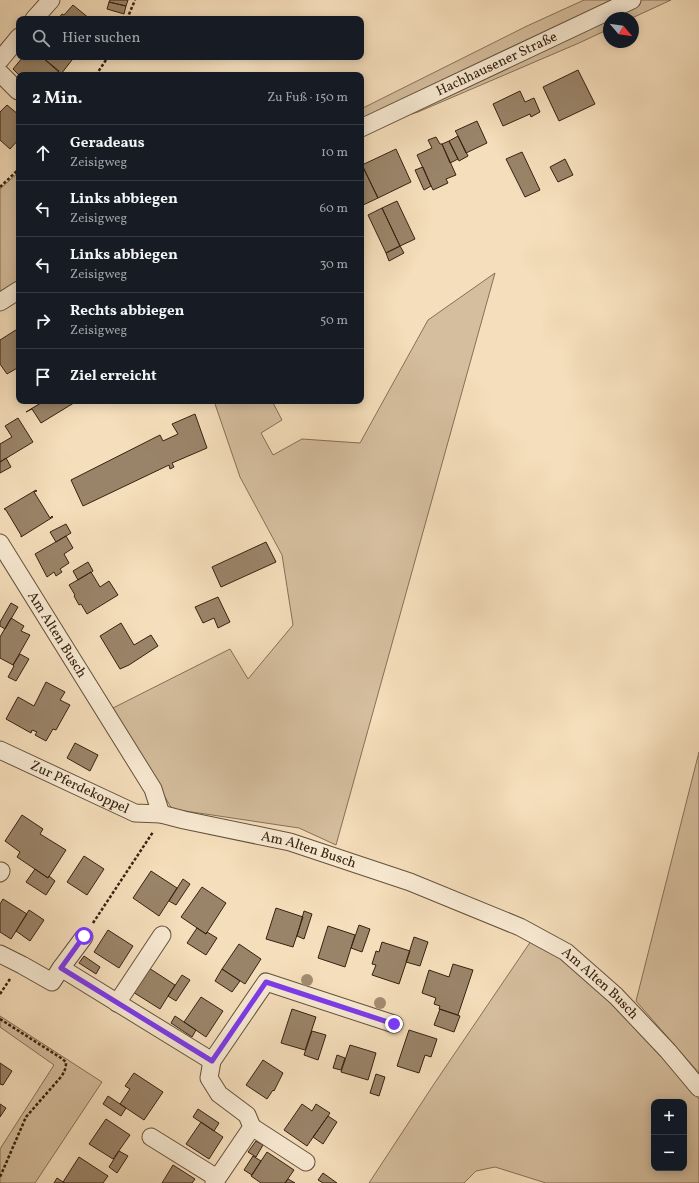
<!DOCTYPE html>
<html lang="de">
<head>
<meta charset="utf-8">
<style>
  body { margin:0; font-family:Vollkorn,serif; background:#242831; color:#f1f3f6 }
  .controls { position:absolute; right:12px; bottom:12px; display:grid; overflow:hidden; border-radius:8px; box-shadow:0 2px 10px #0003 }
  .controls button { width:36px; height:36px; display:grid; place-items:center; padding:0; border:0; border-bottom:1px solid #363941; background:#171b24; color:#f1f3f6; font:20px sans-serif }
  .compass { position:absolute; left:603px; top:12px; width:36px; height:36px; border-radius:50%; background:#171b24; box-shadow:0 2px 10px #0003; rotate:119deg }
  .stop { position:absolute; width:12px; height:12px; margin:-9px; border:3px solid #7c3aed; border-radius:50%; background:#fff }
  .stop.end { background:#7c3aed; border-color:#fff; box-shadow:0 1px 4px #0008 }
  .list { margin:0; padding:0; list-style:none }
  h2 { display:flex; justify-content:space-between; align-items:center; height:52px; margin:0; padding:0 16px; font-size:17px }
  h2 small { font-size:13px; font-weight:400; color:#9ea1a6 }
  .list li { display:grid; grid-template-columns:26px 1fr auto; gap:12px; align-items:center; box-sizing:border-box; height:56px; padding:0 16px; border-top:1px solid #363941 }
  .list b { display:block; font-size:15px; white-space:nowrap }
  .list p { margin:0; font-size:13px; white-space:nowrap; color:#9ea1a6 }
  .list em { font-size:13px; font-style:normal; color:#9ea1a6 }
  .icon { flex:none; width:22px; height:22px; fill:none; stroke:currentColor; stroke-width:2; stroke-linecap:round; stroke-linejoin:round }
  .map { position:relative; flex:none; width:699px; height:1183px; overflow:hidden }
  .search { position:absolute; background:#171b24; box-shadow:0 2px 10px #0003; left:16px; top:16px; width:348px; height:44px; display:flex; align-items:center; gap:10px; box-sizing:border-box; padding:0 14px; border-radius:8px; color:#9ea1a6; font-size:15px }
  .panel { position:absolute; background:#171b24; box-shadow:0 2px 10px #0003; left:16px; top:72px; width:348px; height:332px; border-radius:8px }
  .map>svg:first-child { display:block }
</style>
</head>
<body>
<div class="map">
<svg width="699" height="1183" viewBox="0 0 699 1183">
  <rect width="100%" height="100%" fill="#f5debb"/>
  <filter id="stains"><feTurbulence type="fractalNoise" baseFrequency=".005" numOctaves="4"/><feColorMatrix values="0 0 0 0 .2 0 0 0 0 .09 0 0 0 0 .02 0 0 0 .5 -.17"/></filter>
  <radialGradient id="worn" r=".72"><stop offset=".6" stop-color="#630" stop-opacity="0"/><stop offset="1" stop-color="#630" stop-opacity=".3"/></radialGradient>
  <!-- green -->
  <path fill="#d5be9e" stroke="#867057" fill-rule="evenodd" d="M584,0H671L632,18H609V29L579,43L418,112L361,129V109L527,26Z
    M19,172V280L0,292V189Z
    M495,273L336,845L299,828L172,809L113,708L230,649L248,679L293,625L282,555L240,477L214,401H272L282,420L261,433L273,455L302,439L360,443L428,320Z
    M699,752V1073L636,1001Z
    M531,941L551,952L590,980L652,1046L699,1099V1183H546L495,1167L476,1171L464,1183H369L434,1084ZM654,1102H684V1168H654Z
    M0,1016L102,1082L35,1183H0V1149L54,1065L0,1027Z"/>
  <!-- building -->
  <path fill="#9a8469" stroke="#372210" d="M110,0H128L126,6L109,2Z
    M109,2L126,6L124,14L107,9Z
    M73,5L90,19H58L62,14L64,15Z
    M23,57H42L59,71L56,75H19L13,69Z
    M42,57H69L72,60L61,74Z
    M578,70L595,104L559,121L543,87Z
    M520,91L525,102L534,98L540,112L531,117L530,114L503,126L493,104Z
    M7,105L19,115V139L10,149L0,140V112Z
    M477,121L487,143L466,153L456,132L455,131Z
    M458,136L468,156L459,161L449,141Z
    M436,137L440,144H442L456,175L446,179L448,183L433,190L417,155L432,148L428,140Z
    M449,141L458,159L450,163L442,144Z
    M396,149L411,182L378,198L362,165Z
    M522,152L540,190L525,197L506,159Z
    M565,159L573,175L558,182L550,167Z
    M362,165L378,198L361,206V166Z
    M423,167L431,186L424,190L415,170Z
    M397,201L415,239L400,246L382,208Z
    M382,208L400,246L386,253L368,215Z
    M400,246L404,253L389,261L386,253Z
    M19,328V367L7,374L0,364V340Z
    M44,401H77L41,423L32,409L26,412Z
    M195,414L207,448L172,463L174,467L170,469L169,465L83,506L71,480L160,435L163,441L178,434L172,424Z
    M18,418L33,442L0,462V444L12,437L5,426Z
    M6,458L11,467L0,473V462Z
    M36,490L37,491L34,492L50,518L52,516L53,517L21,537V535L6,510L4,509Z
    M66,524L71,533L56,542L50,532Z
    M66,536L73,548L64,554L69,563L60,569L62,572L56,576L54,572L47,577L35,554Z
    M266,542L276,562L221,587L212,567Z
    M88,562L93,571L91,573V572L78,580L73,571Z
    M91,572L100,587L109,581L118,595L87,614L81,604L79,605L74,596L75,595L69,585Z
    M218,597L230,622L218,628L214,618L203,623L195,607Z
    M11,603L18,607L5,629L0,626V622Z
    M11,618L24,626L21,631L30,635L13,665L0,658V637Z
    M121,623L134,645L151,635L158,646L129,665L120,669L100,636Z
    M20,654L29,659L16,681L8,677L14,666L13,665Z
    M46,682L65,692L60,700L70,705L56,730L53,729L46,741L35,735L37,732L32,730L31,733L6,719L18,697L34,706Z
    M75,743L98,755L90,771L67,758Z
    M22,815L43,829L40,834L66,850L48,878L17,857L20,852L5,841Z
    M84,856L104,869L87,895L67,882Z
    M35,869L48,878L49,876L55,881L46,895L26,882Z
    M151,871L177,888L159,916L133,898Z
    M183,879L190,884L176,905L169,901Z
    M202,887L226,903L206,934L181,917Z
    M3,899L27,914L11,939L0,932V904Z
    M276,908L303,917L293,947L266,939Z
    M29,910L44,920L30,941L16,931Z
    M304,911L312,914L304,939L297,936Z
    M359,925L370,929L362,952L351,948Z
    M328,926L355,935L345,967L318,958Z
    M197,928L206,934L207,932L217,938L206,955L187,943Z
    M108,930L133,946L119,968L94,952Z
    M414,937L428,942L420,966L406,962Z
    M382,942L410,951L399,984L372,975L376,965L372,964L376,951L379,952Z
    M239,944L261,959L245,984L222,969Z
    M84,956L100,967L96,974L79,963Z
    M453,964L473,970L458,1015L439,1009L440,1006L434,1004L436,998L422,993L429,970L449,977Z
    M149,968L175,985L160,1009L133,992Z
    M222,969L240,981L232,992L215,981Z
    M182,975L190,980L176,1001L168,996Z
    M201,997L223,1011L206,1037L184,1022Z
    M292,1009L316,1017L305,1050L281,1043Z
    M440,1009L460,1016L454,1032L434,1025Z
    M175,1016L196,1030L192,1037L171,1023Z
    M409,1030L437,1039L431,1057L425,1055L419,1073L397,1066Z
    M312,1031L326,1035L318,1060L304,1055Z
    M350,1045L376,1053L368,1080L341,1072Z
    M337,1055L345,1058L341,1070L333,1068Z
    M263,1060L283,1073L274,1091L273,1090L267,1099L246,1085Z
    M0,1063L12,1071L3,1085L0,1084Z
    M134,1073L163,1092L144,1120L120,1104L130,1089L125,1086Z
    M376,1074L385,1077L379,1096L370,1093Z
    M108,1096L126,1108L121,1116L103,1104Z
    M0,1104L6,1108L0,1117Z
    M302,1104L312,1111L316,1104L330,1113L307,1146L284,1130Z
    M198,1109L219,1123L214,1131L193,1117Z
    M328,1116L337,1122L323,1144L313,1137Z
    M106,1119L130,1135L113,1159L89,1144Z
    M201,1122L223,1137L209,1159L186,1144Z
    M256,1141L263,1145L256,1157L248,1152Z
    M119,1151L128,1156L117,1173L109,1167Z
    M267,1152L294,1170L285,1183H261L251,1176Z
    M253,1156L261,1161L252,1175L244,1170Z
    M79,1157L108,1176L103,1183H65L63,1182Z
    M173,1165L195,1179L192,1183H162Z
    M323,1173L337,1183H323L318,1180Z
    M57,1178L63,1182L65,1183H54Z
    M288,1179L295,1183H285Z"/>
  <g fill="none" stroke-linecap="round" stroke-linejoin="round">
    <defs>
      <g id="minor">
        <path d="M34,19L51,0"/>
        <path d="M0,60L19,37"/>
        <path d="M0,73L18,91"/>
        <path id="s1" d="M361,128L632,0"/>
        <path d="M0,302L19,290"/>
        <path id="s2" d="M0,543L153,789L161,814"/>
        <path id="s3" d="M0,750L135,813L161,814L184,820L290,842L410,882L520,927L566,952L616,996L668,1051L699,1088"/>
        <path d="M0,873L1,871"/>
        <path d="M0,954L22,965L52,982L61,968L84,937"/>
        <path d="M61,968L212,1061"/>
        <path d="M117,1003L162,935"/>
        <path d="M252,1127L306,1162"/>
        <path d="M151,1137L217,1178"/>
        <path d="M214,1183L252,1127L247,1115L219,1094L209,1078L212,1061L266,982L394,1024"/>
      </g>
    </defs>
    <!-- minor casing -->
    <use href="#minor" stroke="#66513b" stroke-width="19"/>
    <!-- path -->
    <path stroke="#372210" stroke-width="2.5" stroke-dasharray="3 2" stroke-linecap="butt" d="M127,19L135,0
      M96,75L108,57
      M0,187L19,169
      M93,923L153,832
      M0,994L10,979
      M0,1019L61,1058L66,1062C66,1069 64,1073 60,1078L26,1117L0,1177"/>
    <!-- minor -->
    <use href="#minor" stroke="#f8ead3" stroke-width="17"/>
  </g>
  <!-- trees -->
  <g fill="#a28c71">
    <circle cx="307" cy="980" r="6"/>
    <circle cx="380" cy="1003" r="6"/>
  </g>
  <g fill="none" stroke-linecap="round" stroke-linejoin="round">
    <!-- route -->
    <path stroke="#7c3aed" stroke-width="5" d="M84,936L61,968L212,1061L266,982L394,1024"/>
  </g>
  <g text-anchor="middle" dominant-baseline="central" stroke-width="4" stroke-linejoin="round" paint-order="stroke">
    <!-- street labels -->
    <g font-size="14" fill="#372210" stroke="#f8ead3">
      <text stroke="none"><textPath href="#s1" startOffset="150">Hachhausener Straße</textPath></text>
      <text stroke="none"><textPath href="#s2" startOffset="108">Am Alten Busch</textPath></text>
      <text stroke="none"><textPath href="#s3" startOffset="88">Zur Pferdekoppel</textPath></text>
      <text stroke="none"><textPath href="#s3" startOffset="327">Am Alten Busch</textPath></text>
      <text stroke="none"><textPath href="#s3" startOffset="651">Am Alten Busch</textPath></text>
    </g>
  </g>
  <rect width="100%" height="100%" filter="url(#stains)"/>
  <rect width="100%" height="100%" fill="url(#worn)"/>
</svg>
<div class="controls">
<button>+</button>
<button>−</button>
</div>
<svg class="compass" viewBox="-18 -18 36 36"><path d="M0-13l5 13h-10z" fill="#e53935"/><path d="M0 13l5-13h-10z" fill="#9ea1a6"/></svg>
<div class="stop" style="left:84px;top:936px"></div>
<div class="stop end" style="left:394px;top:1024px"></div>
<div class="search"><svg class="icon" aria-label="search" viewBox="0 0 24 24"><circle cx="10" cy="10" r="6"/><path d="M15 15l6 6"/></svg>Hier suchen</div>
<section class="panel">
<h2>2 Min.<small>Zu Fuß · 150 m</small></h2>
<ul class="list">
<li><svg class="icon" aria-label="ahead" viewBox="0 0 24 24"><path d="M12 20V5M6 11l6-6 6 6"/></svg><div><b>Geradeaus</b><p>Zeisigweg</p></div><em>10 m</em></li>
<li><svg class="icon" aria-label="left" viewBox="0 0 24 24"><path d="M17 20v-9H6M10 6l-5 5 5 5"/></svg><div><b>Links abbiegen</b><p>Zeisigweg</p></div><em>60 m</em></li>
<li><svg class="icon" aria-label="left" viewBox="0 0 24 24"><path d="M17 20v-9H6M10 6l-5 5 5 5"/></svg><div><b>Links abbiegen</b><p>Zeisigweg</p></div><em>30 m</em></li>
<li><svg class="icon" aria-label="right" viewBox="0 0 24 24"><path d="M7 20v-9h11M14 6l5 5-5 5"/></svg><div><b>Rechts abbiegen</b><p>Zeisigweg</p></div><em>50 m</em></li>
<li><svg class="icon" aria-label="arrive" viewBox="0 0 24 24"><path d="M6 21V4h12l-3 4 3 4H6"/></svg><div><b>Ziel erreicht</b></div></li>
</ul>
</section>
</div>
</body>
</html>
